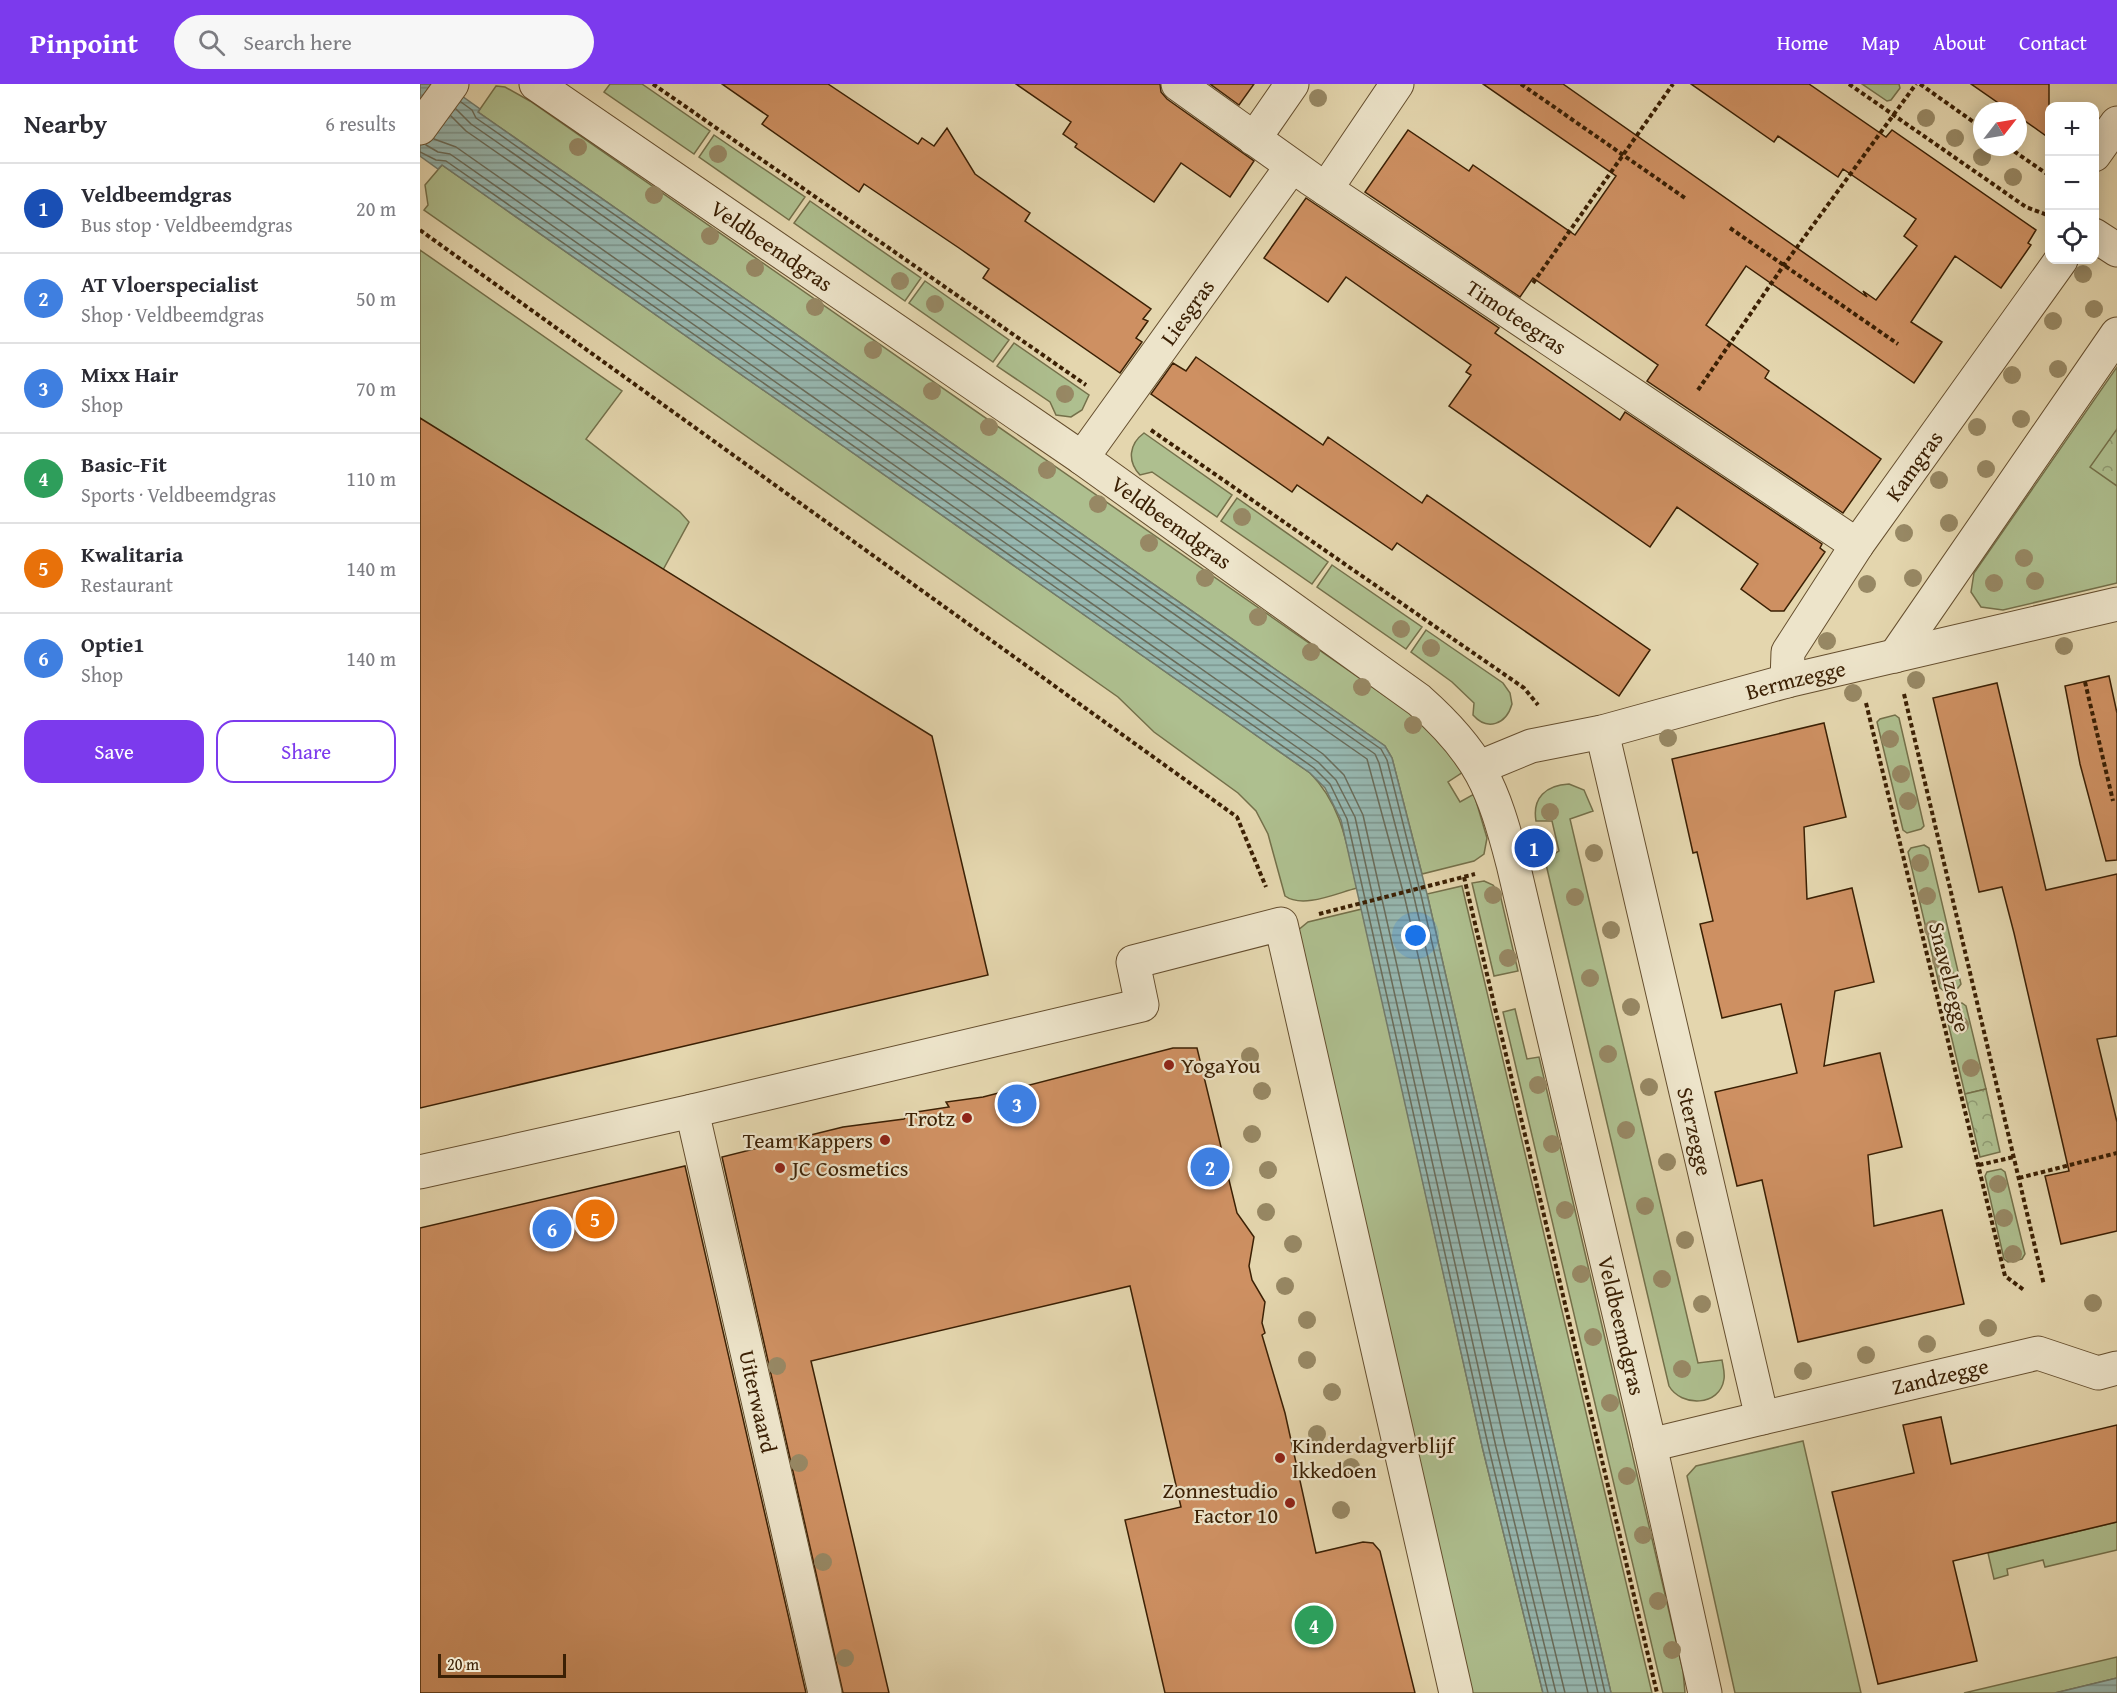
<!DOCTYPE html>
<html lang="en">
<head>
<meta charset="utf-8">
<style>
  body { margin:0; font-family:"Gentium Book Plus",serif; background:#f7f7f7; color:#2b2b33 }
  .controls { position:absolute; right:18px; top:18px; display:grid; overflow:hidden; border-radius:12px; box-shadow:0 3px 15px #0003 }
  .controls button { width:54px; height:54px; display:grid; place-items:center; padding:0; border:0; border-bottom:2px solid #e1e1e2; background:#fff; color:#2b2b33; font:30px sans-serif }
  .compass { position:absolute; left:1553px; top:18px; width:54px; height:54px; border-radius:50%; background:#fff; box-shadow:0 3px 15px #0003; rotate:59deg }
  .scale { position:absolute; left:18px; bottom:15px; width:128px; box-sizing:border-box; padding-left:6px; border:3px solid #3b2004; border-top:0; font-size:16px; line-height:21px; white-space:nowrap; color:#3b2004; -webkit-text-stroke:4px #ede4ca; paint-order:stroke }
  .you { position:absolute; left:996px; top:852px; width:21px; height:21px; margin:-15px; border:4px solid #fff; border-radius:50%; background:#1a73e8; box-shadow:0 0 0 9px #1a73e833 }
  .badge { display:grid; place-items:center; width:39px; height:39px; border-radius:50%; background:#7c3aed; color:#fff; font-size:20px; font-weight:700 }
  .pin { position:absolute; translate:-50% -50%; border:3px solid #fff; box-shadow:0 2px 6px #0006 }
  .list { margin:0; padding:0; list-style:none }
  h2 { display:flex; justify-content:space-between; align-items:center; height:78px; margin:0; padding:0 24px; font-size:26px }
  h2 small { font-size:20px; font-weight:400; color:#7c7c81 }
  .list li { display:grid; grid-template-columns:39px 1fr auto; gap:18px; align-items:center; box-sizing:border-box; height:90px; padding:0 24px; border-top:2px solid #e1e1e2 }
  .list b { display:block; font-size:22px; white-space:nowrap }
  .list p { margin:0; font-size:20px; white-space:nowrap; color:#7c7c81 }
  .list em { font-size:20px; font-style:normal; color:#7c7c81 }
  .actions { display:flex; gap:12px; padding:18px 24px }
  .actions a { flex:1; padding:14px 0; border:2px solid #7c3aed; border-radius:18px; text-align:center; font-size:21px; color:#7c3aed }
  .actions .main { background:#7c3aed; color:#fff }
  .icon { flex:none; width:33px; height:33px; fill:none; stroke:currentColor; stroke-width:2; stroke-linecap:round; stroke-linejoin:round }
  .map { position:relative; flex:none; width:1697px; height:1609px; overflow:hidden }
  header { display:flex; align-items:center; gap:36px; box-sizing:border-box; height:84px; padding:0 30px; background:#7c3aed; color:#fff }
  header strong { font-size:28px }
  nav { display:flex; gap:33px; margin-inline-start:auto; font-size:21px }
  .search { width:420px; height:54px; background:#f7f7f7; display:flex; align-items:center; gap:15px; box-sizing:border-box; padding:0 21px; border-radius:33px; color:#7c7c81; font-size:22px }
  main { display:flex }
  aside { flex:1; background:#fff }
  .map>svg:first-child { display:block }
</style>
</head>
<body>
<header>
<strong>Pinpoint</strong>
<div class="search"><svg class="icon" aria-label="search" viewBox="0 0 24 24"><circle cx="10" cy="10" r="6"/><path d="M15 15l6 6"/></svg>Search here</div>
<nav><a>Home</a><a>Map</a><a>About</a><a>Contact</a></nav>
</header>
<main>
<aside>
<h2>Nearby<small>6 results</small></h2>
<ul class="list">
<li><span class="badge" style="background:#1a4fb4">1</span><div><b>Veldbeemdgras</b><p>Bus stop · Veldbeemdgras</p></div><em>20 m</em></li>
<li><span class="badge" style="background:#3f7fe0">2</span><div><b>AT Vloerspecialist</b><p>Shop · Veldbeemdgras</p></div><em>50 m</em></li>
<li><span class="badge" style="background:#3f7fe0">3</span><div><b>Mixx Hair</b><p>Shop</p></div><em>70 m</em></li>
<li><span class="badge" style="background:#2e9e5b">4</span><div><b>Basic-Fit</b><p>Sports · Veldbeemdgras</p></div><em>110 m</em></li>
<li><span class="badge" style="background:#e8710a">5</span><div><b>Kwalitaria</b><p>Restaurant</p></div><em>140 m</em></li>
<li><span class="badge" style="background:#3f7fe0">6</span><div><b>Optie1</b><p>Shop</p></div><em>140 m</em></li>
</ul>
<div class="actions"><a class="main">Save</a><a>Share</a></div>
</aside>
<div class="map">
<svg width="1697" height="1609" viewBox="0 0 1697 1609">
  <defs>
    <pattern id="park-crowns" width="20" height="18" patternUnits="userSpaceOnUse" patternTransform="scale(1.5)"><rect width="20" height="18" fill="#aebf8f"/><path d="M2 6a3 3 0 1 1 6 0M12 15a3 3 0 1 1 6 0" fill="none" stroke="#8f9b73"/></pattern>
    <pattern id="water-rules" width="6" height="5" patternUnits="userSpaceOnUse" patternTransform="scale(1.5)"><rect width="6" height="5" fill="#97b8b1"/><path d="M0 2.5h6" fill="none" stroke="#7c958e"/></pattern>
  </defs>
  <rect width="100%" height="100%" fill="#e4d6ae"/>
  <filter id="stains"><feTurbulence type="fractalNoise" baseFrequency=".00333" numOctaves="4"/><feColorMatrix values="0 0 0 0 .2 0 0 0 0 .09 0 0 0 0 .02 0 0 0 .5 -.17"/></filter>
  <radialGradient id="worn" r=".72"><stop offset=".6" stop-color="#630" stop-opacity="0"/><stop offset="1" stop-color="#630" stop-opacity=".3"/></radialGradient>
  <!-- grass -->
  <path fill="#aebf8f" stroke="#74704a" stroke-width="1.5" d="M190,0H222L290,47L274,70L184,8Z
    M1442,0H1479L1480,4L1471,16L1467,17Z
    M76,2L85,3L110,17L994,632L1014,650L1043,688L1028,698L1040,718L1054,710L1067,754L1064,770L1054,777L1002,790L972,674L965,662L58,28Z
    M294,51L385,113L369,136L279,73Z
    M22,81L890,689C922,721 927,762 937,804C917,809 883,825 865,812L848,750L836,727L818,709L734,648L698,613L4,126L8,121L5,101Z
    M390,117L501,194L485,217L374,139Z
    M0,166L202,307L166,355L260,428L269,438L207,552L0,663Z
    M505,197L589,256L573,278L489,219Z
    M594,259L669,311L662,326L651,333L636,331L630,318L577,282Z
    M1697,283V499L1583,526L1561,523L1551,508L1554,489Z
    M724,349L812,411L797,433L732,388L720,391C707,377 709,360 724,349Z
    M817,414L908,478L892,500L801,437Z
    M912,481L1002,543L986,565L897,503Z
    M1006,546L1083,599L1090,609L1092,620C1086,641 1067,647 1053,631L1054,619L1032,598L991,568Z
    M1475,631L1479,634L1504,742L1501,745L1487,749L1483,746L1457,638L1460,635Z
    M1149,700L1164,706L1173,727L1150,735L1278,1279L1302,1276C1303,1282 1305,1289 1304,1295C1300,1323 1261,1323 1249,1302L1125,776L1139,767L1132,737H1116C1112,714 1126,701 1149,700Z
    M1504,761L1509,764L1541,900L1538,904L1524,907L1520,904L1488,768L1491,764Z
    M1064,797L1073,801L1080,810L1098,887L1074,892L1052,799Z
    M1042,802L1232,1609H1191L1007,810Z
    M942,825L1063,1366L1123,1609H1050L877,847L888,838Z
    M1542,919L1546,922L1566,1005L1545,1010L1525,926L1528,922Z
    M1095,925L1107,975L1119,973L1263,1587L1265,1609H1243L1083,928Z
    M1581,1085L1585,1088L1605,1170L1602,1175L1588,1178L1584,1175L1565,1092L1567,1088Z
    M1383,1357L1441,1609H1315L1267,1392L1276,1382Z
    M1697,1438V1466L1625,1483L1623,1476L1587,1485L1588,1491L1574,1495L1568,1469Z
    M1697,1573V1594L1635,1609H1544Z"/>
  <!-- park -->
  <path fill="url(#park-crowns)" stroke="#74704a" stroke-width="1.5" d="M1697,345V402L1670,383Z
    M1566,1005L1580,1068L1560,1073L1545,1010Z"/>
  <!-- water -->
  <path fill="url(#water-rules)" stroke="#727b6c" stroke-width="1.5" d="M0,0H25L60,25L58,28L965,662L972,674L1007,810L1191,1609H1123L1063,1366L921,736L905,704L890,689L22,81L18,85L0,72Z
    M1697,1594V1609H1635Z"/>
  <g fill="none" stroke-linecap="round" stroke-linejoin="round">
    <!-- shore -->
    <path stroke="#696c5a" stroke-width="1.5" d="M41,18L52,26L56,34L961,665L967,676L1001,811L1185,1609
      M36,25L51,40L955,670L959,679L994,813L1178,1609
      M31,32L46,47L947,675L985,815L1168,1609
      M14,55L36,63L903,670L924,691L943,731L1085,1361L1145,1609
      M6,61L18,68L30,70L898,678L916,696L935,733L1076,1363L1136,1609
      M0,68L16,76L26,77L894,684L910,700L927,735L1069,1365L1128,1609"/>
  </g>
  <!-- building -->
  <path fill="#ce9062" stroke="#3b2004" stroke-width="1.5" d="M302,0H408L498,60L502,54L514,62L527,44L555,90L610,129L605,137L731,225L723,235L728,237L716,254L722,258L700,289L563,194L569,185L539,164L444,100L439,108L342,40L348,32Z
    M596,0H740L741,8L747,15L834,77L810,113L761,79L734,118L655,63L657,60L643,50L651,38Z
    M790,0H834L819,21Z
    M1063,0H1143L1447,213L1443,207L1456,216L1497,162L1484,152L1496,135L1423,85L1418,93L1358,52L1354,58L1271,0H1389L1466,53L1472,46L1616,146L1608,159L1611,161L1581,204L1535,172L1491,238L1522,258L1494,299L1326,182L1286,241L1349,287L1345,294L1461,375L1423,429L1227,297L1238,281L1113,194L1100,213L945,108L988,46L1049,87L1053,81L1155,151L1196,92Z
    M1551,0H1629V54L1598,32V27H1590Z
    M886,114L1079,244L1075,249L1200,336L1205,328L1402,460L1400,464L1405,468L1364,527H1351L1321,505L1338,480L1257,423L1230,463L1029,322L1051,291L1046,288L1051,281L926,193L908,218L844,174Z
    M776,273L903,361L908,353L1002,419L1007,411L1230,566L1199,612L977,459L972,466L877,401L872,408L731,310L753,279L766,287Z
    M0,334L512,652L568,891L0,1024Z
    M1689,592L1697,629V776L1686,777L1660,680L1645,602Z
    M1577,599L1626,806L1697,790V952L1677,955L1697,1038V1147L1641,1160L1625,1092L1649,1087L1594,849L1582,803L1559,808L1513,614Z
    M1404,639L1426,733L1384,743L1387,815L1432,804L1454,898L1415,907L1404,982L1460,969L1482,1063L1448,1071L1454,1142L1522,1126L1544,1220L1378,1258L1342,1096L1317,1102L1295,1008L1377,989L1361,920L1302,934L1280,840L1293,837L1277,768L1273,769L1252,675Z
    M753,964H777L817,1129L834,1153L829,1182L832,1196L845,1218L842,1239L845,1249L842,1251L865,1329L896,1469L943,1458L953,1459L960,1467L995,1609H745L705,1436L761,1423L710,1202L391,1277L469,1609H423L302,1073L423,1043L484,1035L490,1029L529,1023L526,1018L563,1013Z
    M265,1082L386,1609H0V1144Z
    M1521,1333L1531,1380L1697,1341V1438L1533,1477L1557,1577L1458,1600L1412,1408L1494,1389L1483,1341Z"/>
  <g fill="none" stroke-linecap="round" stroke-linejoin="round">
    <defs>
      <g id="minor">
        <path id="s1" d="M116,0L662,374L999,616C1060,670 1073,703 1093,780L1230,1361L1285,1609"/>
        <path id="s2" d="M758,0L891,95L1437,461"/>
        <path d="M0,44L32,0"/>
        <path d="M834,55L872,0"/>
        <path d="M1674,71L1697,39"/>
        <path d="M906,105L977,0"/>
        <path d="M1674,151L1697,166"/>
        <path id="s3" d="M662,374L872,82"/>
        <path d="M1475,572L1697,250"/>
        <path id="s4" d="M1367,597L1368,568L1437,461L1641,176"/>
        <path id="s5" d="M1182,648L1342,1334L1230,1361"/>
        <path id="s6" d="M1060,683L1111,662L1182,648L1367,597L1697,520"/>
        <path id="s7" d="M272,1027L405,1609"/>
        <path d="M0,1088L272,1027L722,921L713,878L861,840L1036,1609"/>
        <path id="s8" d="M1342,1334L1618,1269L1678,1289L1697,1284"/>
      </g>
    </defs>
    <!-- minor casing -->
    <use href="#minor" stroke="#654e2e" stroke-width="35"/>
    <!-- path -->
    <path stroke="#3b2004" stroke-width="4" stroke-dasharray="4.5 3" stroke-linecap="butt" d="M233,0L666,301
      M1101,0L1265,114
      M1429,0L1606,123L1630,132
      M1500,0L1562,44
      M1588,63L1630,92
      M1310,144L1478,260
      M0,146L817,733L846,803
      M1113,199L1253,0
      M1278,306L1364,181L1496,0
      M731,346L1104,604L1118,621
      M1665,598L1693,717
      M1484,610L1624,1201
      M1446,619L1585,1192L1604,1206
      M1044,793L1237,1609
      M899,830L1055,790
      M1559,1081L1594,1073
      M1599,1094L1697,1069"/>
    <!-- minor -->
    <use href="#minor" stroke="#ede4ca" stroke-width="33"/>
  </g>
  <!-- trees -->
  <g fill="#978864">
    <circle cx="898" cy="14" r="9"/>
    <circle cx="1506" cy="34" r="9"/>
    <circle cx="1535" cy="54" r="9"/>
    <circle cx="158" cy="63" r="9"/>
    <circle cx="298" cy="70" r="9"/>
    <circle cx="1562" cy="73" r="9"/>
    <circle cx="1593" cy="93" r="9"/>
    <circle cx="234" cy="111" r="9"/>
    <circle cx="290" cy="152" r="9"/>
    <circle cx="335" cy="184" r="9"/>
    <circle cx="1663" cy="190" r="9"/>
    <circle cx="480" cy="197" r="9"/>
    <circle cx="515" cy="220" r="9"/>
    <circle cx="395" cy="223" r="9"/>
    <circle cx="1674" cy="225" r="9"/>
    <circle cx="1633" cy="237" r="9"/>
    <circle cx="453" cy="266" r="9"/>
    <circle cx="1638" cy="285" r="9"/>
    <circle cx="1592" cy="291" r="9"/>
    <circle cx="512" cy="307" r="9"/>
    <circle cx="645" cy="310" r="9"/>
    <circle cx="1601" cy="335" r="9"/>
    <circle cx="569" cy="343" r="9"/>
    <circle cx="1557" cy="343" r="9"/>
    <circle cx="1566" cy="385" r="9"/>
    <circle cx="627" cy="386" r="9"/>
    <circle cx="1519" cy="396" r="9"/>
    <circle cx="678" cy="420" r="9"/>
    <circle cx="822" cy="433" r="9"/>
    <circle cx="1529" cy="439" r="9"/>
    <circle cx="1484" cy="449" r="9"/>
    <circle cx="729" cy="459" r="9"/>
    <circle cx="1604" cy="474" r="9"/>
    <circle cx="785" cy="494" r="9"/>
    <circle cx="1493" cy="494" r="9"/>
    <circle cx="1615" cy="497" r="9"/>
    <circle cx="1574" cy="499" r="9"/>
    <circle cx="1447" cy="500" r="9"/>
    <circle cx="838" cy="533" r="9"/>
    <circle cx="981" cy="545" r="9"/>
    <circle cx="1407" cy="557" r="9"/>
    <circle cx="1644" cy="562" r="9"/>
    <circle cx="1011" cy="564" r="9"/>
    <circle cx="891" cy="568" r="9"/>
    <circle cx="1496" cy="596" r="9"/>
    <circle cx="942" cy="603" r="9"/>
    <circle cx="1433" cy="609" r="9"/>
    <circle cx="993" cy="641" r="9"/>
    <circle cx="1248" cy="654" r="9"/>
    <circle cx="1470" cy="655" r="9"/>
    <circle cx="1481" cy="690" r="9"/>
    <circle cx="1488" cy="717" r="9"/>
    <circle cx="1130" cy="728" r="9"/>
    <circle cx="1174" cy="769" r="9"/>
    <circle cx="1500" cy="779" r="9"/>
    <circle cx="1073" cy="811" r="9"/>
    <circle cx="1507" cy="812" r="9"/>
    <circle cx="1155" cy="813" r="9"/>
    <circle cx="1513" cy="845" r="9"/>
    <circle cx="1191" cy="846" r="9"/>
    <circle cx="1088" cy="874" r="9"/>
    <circle cx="1521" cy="876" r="9"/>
    <circle cx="1170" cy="894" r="9"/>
    <circle cx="1527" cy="894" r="9"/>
    <circle cx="1211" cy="923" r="9"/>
    <circle cx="1540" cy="941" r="9"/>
    <circle cx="1188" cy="970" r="9"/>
    <circle cx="830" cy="972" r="9"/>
    <circle cx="1551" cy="984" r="9"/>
    <circle cx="1118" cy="1001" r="9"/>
    <circle cx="1229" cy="1003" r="9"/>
    <circle cx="842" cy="1007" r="9"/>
    <circle cx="1206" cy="1046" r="9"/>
    <circle cx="832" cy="1050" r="9"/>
    <circle cx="1132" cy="1060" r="9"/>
    <circle cx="1247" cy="1078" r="9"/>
    <circle cx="848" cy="1086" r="9"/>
    <circle cx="1578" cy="1100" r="9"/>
    <circle cx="1225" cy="1122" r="9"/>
    <circle cx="1145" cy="1126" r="9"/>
    <circle cx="846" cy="1128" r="9"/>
    <circle cx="1584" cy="1134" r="9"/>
    <circle cx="1265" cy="1156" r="9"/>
    <circle cx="873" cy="1160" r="9"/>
    <circle cx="1593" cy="1170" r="9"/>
    <circle cx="1161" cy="1190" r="9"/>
    <circle cx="1242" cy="1195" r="9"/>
    <circle cx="865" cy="1202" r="9"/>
    <circle cx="1673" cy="1219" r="9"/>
    <circle cx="1282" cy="1220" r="9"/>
    <circle cx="887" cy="1236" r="9"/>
    <circle cx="1568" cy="1244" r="9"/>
    <circle cx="1173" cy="1253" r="9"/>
    <circle cx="1507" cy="1260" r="9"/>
    <circle cx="1446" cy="1271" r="9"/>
    <circle cx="887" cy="1276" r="9"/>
    <circle cx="357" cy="1282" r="9"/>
    <circle cx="1262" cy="1285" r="9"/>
    <circle cx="1383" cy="1287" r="9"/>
    <circle cx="912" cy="1308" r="9"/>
    <circle cx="1190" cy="1319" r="9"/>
    <circle cx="897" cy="1350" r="9"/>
    <circle cx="379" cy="1379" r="9"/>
    <circle cx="931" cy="1383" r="9"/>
    <circle cx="1207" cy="1392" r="9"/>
    <circle cx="921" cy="1426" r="9"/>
    <circle cx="1223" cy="1451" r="9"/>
    <circle cx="403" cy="1478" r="9"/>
    <circle cx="1238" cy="1517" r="9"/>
    <circle cx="1252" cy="1566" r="9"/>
    <circle cx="425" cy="1574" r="9"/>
  </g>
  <!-- markers -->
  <g fill="#8f2418" stroke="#ede4ca" stroke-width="2">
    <circle cx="749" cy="981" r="6"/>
    <circle cx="547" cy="1034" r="6"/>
    <circle cx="465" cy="1056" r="6"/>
    <circle cx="360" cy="1084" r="6"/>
    <circle cx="860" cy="1374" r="6"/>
    <circle cx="870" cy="1419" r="6"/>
  </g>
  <g text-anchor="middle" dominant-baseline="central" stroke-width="4.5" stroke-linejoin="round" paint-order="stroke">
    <!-- street labels -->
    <g font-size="22" fill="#3b2004" stroke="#ede4ca">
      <text stroke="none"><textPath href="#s1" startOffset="286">Veldbeemdgras</textPath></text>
      <text stroke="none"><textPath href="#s3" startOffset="180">Liesgras</textPath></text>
      <text stroke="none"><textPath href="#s2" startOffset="411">Timoteegras</textPath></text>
      <text stroke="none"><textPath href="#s4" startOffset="254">Kamgras</textPath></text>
      <text stroke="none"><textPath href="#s1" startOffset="772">Veldbeemdgras</textPath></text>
      <text stroke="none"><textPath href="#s6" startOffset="328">Bermzegge</textPath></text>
      <text transform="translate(1530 893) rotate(76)">Snavelzegge</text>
      <text stroke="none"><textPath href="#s5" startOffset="410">Sterzegge</textPath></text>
      <text stroke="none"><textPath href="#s1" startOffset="1744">Veldbeemdgras</textPath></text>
      <text stroke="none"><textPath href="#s8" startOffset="183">Zandzegge</textPath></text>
      <text stroke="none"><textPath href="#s7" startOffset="298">Uiterwaard</textPath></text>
    </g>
    <!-- poi labels -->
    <g font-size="22" fill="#3b2004" stroke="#ede4ca" text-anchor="start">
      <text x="761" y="981">YogaYou</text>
      <text x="535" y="1034" text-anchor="end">Trotz</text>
      <text x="453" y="1056" text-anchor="end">Team Kappers</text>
      <text x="372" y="1084">JC Cosmetics</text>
      <text x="872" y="1361">Kinderdagverblijf<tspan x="872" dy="25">Ikkedoen</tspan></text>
      <text x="858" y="1406" text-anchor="end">Zonnestudio<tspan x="858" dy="25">Factor 10</tspan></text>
    </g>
  </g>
  <rect width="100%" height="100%" filter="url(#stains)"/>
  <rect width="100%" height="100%" fill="url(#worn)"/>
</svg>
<div class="controls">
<button>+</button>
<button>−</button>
<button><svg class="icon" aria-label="locate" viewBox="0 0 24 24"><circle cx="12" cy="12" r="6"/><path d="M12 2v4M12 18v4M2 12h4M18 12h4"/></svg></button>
</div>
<svg class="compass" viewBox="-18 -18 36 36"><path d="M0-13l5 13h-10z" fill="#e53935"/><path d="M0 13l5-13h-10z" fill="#7c7c81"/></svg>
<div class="scale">20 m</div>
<div class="you"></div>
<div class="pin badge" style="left:1114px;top:764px;background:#1a4fb4">1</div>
<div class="pin badge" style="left:790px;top:1083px;background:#3f7fe0">2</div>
<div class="pin badge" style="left:597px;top:1020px;background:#3f7fe0">3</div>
<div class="pin badge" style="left:894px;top:1541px;background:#2e9e5b">4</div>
<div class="pin badge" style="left:175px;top:1135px;background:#e8710a">5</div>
<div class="pin badge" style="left:132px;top:1145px;background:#3f7fe0">6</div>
</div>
</main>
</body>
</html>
